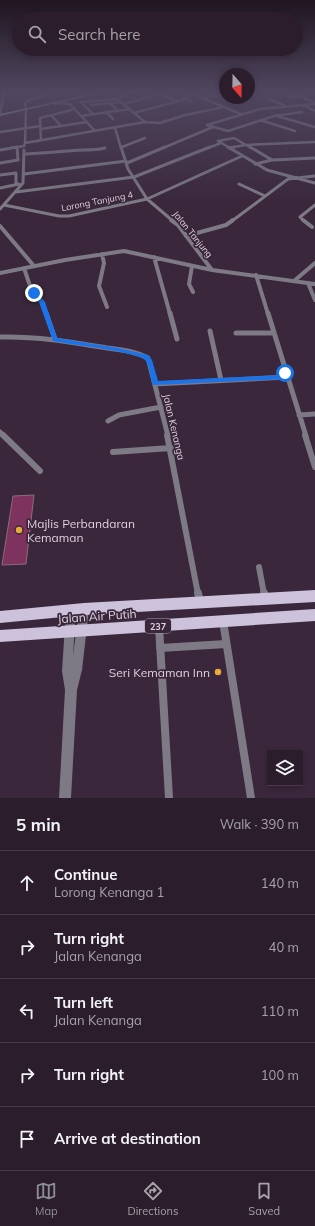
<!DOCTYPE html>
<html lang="en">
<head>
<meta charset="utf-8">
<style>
  body { margin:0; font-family:Mulish,sans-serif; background:#342634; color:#f1f3f6 }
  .controls { position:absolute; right:12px; bottom:12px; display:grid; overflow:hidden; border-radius:0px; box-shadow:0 2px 6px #0003 }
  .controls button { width:36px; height:36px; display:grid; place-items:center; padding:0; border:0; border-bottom:1px solid #483b48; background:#2c1d2c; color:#f1f3f6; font:20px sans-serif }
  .compass { position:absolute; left:219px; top:68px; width:36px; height:36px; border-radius:50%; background:#2c1d2c; box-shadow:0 2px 6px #0003; rotate:160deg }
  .stop { position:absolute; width:12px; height:12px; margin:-9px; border:3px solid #1a73e8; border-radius:50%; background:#fff }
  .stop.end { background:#1a73e8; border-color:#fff; box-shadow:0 1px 4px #0008 }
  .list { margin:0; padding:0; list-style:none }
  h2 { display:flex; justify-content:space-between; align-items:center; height:52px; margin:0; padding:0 16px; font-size:17px }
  h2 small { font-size:13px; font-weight:400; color:#a6a2a9 }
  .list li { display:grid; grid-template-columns:26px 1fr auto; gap:12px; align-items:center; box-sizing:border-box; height:64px; padding:0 16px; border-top:1px solid #483b48 }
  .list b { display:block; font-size:15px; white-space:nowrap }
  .list p { margin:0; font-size:13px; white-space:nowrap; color:#a6a2a9 }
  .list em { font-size:13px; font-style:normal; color:#a6a2a9 }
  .icon { flex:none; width:22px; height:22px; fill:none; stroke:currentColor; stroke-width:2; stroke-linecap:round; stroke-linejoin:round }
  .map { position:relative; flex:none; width:315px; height:798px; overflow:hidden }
  .search { position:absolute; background:#2c1d2c; box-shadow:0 2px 6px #0003; left:12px; right:12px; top:12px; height:44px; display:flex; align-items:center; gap:10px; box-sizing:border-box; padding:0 14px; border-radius:22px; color:#a6a2a9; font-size:15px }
  .sheet { height:372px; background:#2c1d2c }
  nav { display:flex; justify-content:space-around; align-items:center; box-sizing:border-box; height:56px; border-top:1px solid #483b48; background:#2c1d2c; font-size:11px; color:#a6a2a9 }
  nav a { display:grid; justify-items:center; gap:2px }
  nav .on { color:#8c9099 }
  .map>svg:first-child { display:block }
</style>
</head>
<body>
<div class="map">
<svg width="315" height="798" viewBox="0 0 315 798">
  <rect width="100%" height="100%" fill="#3a273b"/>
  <!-- building -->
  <path fill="#7d335d" stroke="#8a6c7b" d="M34,495L26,564L2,565L13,496Z"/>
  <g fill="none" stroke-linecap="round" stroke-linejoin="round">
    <!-- minor-far5 -->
    <path stroke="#7d7985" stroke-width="2.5" d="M188,92L241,114
      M159,94L177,101
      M80,97L84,92
      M288,97L301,96L315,103
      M204,98L225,94
      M241,98L248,100
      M117,99L131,92
      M269,99L284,105
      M190,102L183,96L191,93
      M53,103L70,104L95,131
      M124,104L166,92
      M91,105L110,103
      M305,106L315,111
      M26,109L25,104L27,101L54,92
      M118,111L110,103L121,102
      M106,112L113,119
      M134,113L186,99
      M0,114L4,92
      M51,115L61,126
      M81,116L130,109
      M277,116L315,127
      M260,120L295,131
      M145,122L160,123L185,115L224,107
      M207,125L260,109L315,104
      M207,125L228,131L274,116L302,112
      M115,128L121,148
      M41,129L87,122
      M0,132L40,126
      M41,140L40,118L75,109
      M25,143L26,109
      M122,147L145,138
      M11,148L24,146L25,143L145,122L117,99L81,102L93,114
      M163,148L213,127
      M208,148L221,143
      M229,148L245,145L315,142
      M230,148L218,141L234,138L251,148"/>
    <!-- minor-far4 -->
    <path stroke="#7d7985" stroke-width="3" d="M121,147L128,169L147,199L173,221
      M228,147L267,170L315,183
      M250,147L272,160
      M229,148L234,147
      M0,150L17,147
      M24,154C44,153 64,151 83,150C91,150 97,150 105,148
      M0,163L18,160L17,147
      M127,163L165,147
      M255,164L272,160L315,158
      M24,174L126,161
      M0,175L16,173V184
      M239,184L265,196
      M0,188L19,184
      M16,192L134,177L210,147
      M4,205L59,216H69L147,199L242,156
      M0,209L23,183L24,150
      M232,221L288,179L315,176
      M304,221L300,217L315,205"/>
    <!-- minor-far3 -->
    <path stroke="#7d7985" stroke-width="4" d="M171,220L178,225L212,270
      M303,220L312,227
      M0,226L34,266
      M186,236L226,225L233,220
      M102,254L104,263L99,286L107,307
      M154,257L170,314
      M192,266L189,284L193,292
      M24,268L31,289L42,302L46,314
      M0,273L65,260L124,251L212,270L315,284
      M256,275L268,314
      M294,281L315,263
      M308,283L315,300"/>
    <!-- minor-far2 -->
    <path stroke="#7d7985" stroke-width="5" d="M46,313L55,339
      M170,313L177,339
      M268,313L306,436
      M210,331L221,380
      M236,333H273
      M0,337C36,336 71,342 107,348C121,350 135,351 148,358L168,436
      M155,384L287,377
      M299,415L315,414
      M108,421L119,415L161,407
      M0,432L4,436"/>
    <!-- minor-far1 -->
    <path stroke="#7d7985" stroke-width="6" d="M3,435L40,471
      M167,435L198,594
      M305,435L315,467
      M113,452L171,448
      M259,567L264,594"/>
    <!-- minor -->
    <path stroke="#7d7985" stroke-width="8" d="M198,593L200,602
      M264,593L265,599
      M223,621L251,798
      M159,626L169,798
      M160,648L226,644"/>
    <!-- tertiary -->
    <path fill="#7d7985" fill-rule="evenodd" d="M84,604L88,605L89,609L82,670L77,690L71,798H59L65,690L62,671L66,610L67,606L71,605L75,606L76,610L73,656L79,609L80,605Z"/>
    <!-- secondary -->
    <path fill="#a9a2b6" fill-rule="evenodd" d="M100,92H104L0,116V114Z"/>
    <!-- primary -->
    <path fill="#ccc2dc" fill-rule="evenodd" d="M315,590V602L84,615L0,623V611L84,603Z
      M315,609V621L0,642V630Z"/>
  </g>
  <!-- sky -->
  <linearGradient id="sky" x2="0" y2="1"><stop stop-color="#201520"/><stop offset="0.45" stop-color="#4f4760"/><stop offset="1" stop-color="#4f4760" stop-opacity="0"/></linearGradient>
  <rect width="315" height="203" fill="url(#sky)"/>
  <!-- route -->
  <path fill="#1a73e8" d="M32,292H36L45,302L57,338L118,348L148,355L152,360L158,381L283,375V372H288L290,377L286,379L153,385C150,378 150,368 146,361C142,352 66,344 53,341L39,302L32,294Z"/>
  <!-- markers -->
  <g fill="#e9ab38" stroke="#3a273b" stroke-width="1.5">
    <circle cx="19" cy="530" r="4"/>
    <circle cx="218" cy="672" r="4"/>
  </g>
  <g text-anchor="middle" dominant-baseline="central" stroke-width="3.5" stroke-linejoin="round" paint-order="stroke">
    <!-- far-street labels -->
    <g font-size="9" fill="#dfd3e0" stroke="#3a273b">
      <text transform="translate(97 201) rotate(-11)">Lorong Tanjung 4</text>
      <text transform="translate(193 234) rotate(51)">Jalan Tanjung</text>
    </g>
    <!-- shield labels -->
    <rect fill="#3a273b" stroke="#ae9fae" stroke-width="1" x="145" y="619" width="26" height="14" rx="3"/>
    <g font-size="9" font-weight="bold" fill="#dfd3e0">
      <text x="158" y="626">237</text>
    </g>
    <!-- street labels -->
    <g font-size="10" fill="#dfd3e0" stroke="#3a273b">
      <text transform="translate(174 427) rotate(77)">Jalan Kenanga</text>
    </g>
    <!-- near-poi labels -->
    <g font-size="12" fill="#dfd3e0" stroke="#3a273b" text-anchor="start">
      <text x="27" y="523">Majlis Perbandaran<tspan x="27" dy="14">Kemaman</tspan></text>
      <text x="210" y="672" text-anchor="end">Seri Kemaman Inn</text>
    </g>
    <!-- near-street labels -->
    <g font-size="12" fill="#dfd3e0" stroke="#3a273b">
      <text transform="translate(97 616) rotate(-4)">Jalan Air Putih</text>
    </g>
  </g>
</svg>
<div class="controls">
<button><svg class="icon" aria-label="layers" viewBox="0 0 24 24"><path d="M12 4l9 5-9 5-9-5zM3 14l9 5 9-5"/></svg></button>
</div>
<svg class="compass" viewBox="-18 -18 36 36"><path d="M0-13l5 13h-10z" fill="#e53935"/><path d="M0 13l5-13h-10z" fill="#a6a2a9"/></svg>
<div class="stop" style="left:285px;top:373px"></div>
<div class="stop end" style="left:34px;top:293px"></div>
<div class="search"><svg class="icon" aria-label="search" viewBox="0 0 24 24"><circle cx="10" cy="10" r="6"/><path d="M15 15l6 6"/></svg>Search here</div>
</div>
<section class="sheet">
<h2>5 min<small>Walk · 390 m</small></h2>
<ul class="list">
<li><svg class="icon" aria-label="ahead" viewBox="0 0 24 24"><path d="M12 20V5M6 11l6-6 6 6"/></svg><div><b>Continue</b><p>Lorong Kenanga 1</p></div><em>140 m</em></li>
<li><svg class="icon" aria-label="right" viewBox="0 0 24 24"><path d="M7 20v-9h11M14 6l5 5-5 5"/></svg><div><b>Turn right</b><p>Jalan Kenanga</p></div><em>40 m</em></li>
<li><svg class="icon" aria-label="left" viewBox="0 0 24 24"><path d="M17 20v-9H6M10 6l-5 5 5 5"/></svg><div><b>Turn left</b><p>Jalan Kenanga</p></div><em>110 m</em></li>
<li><svg class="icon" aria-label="right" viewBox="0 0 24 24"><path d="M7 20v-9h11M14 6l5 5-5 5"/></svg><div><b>Turn right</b></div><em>100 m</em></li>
<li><svg class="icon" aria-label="arrive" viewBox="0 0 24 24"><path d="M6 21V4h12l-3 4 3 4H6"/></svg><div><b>Arrive at destination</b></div></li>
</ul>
</section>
<nav>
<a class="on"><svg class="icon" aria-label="map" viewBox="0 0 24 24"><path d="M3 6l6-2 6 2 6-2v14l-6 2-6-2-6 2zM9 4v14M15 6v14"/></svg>Map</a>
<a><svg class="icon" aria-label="directions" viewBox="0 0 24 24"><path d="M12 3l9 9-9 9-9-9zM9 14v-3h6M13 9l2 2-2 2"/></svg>Directions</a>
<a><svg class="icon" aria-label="saved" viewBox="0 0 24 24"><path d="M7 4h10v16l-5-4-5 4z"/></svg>Saved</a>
</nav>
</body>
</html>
